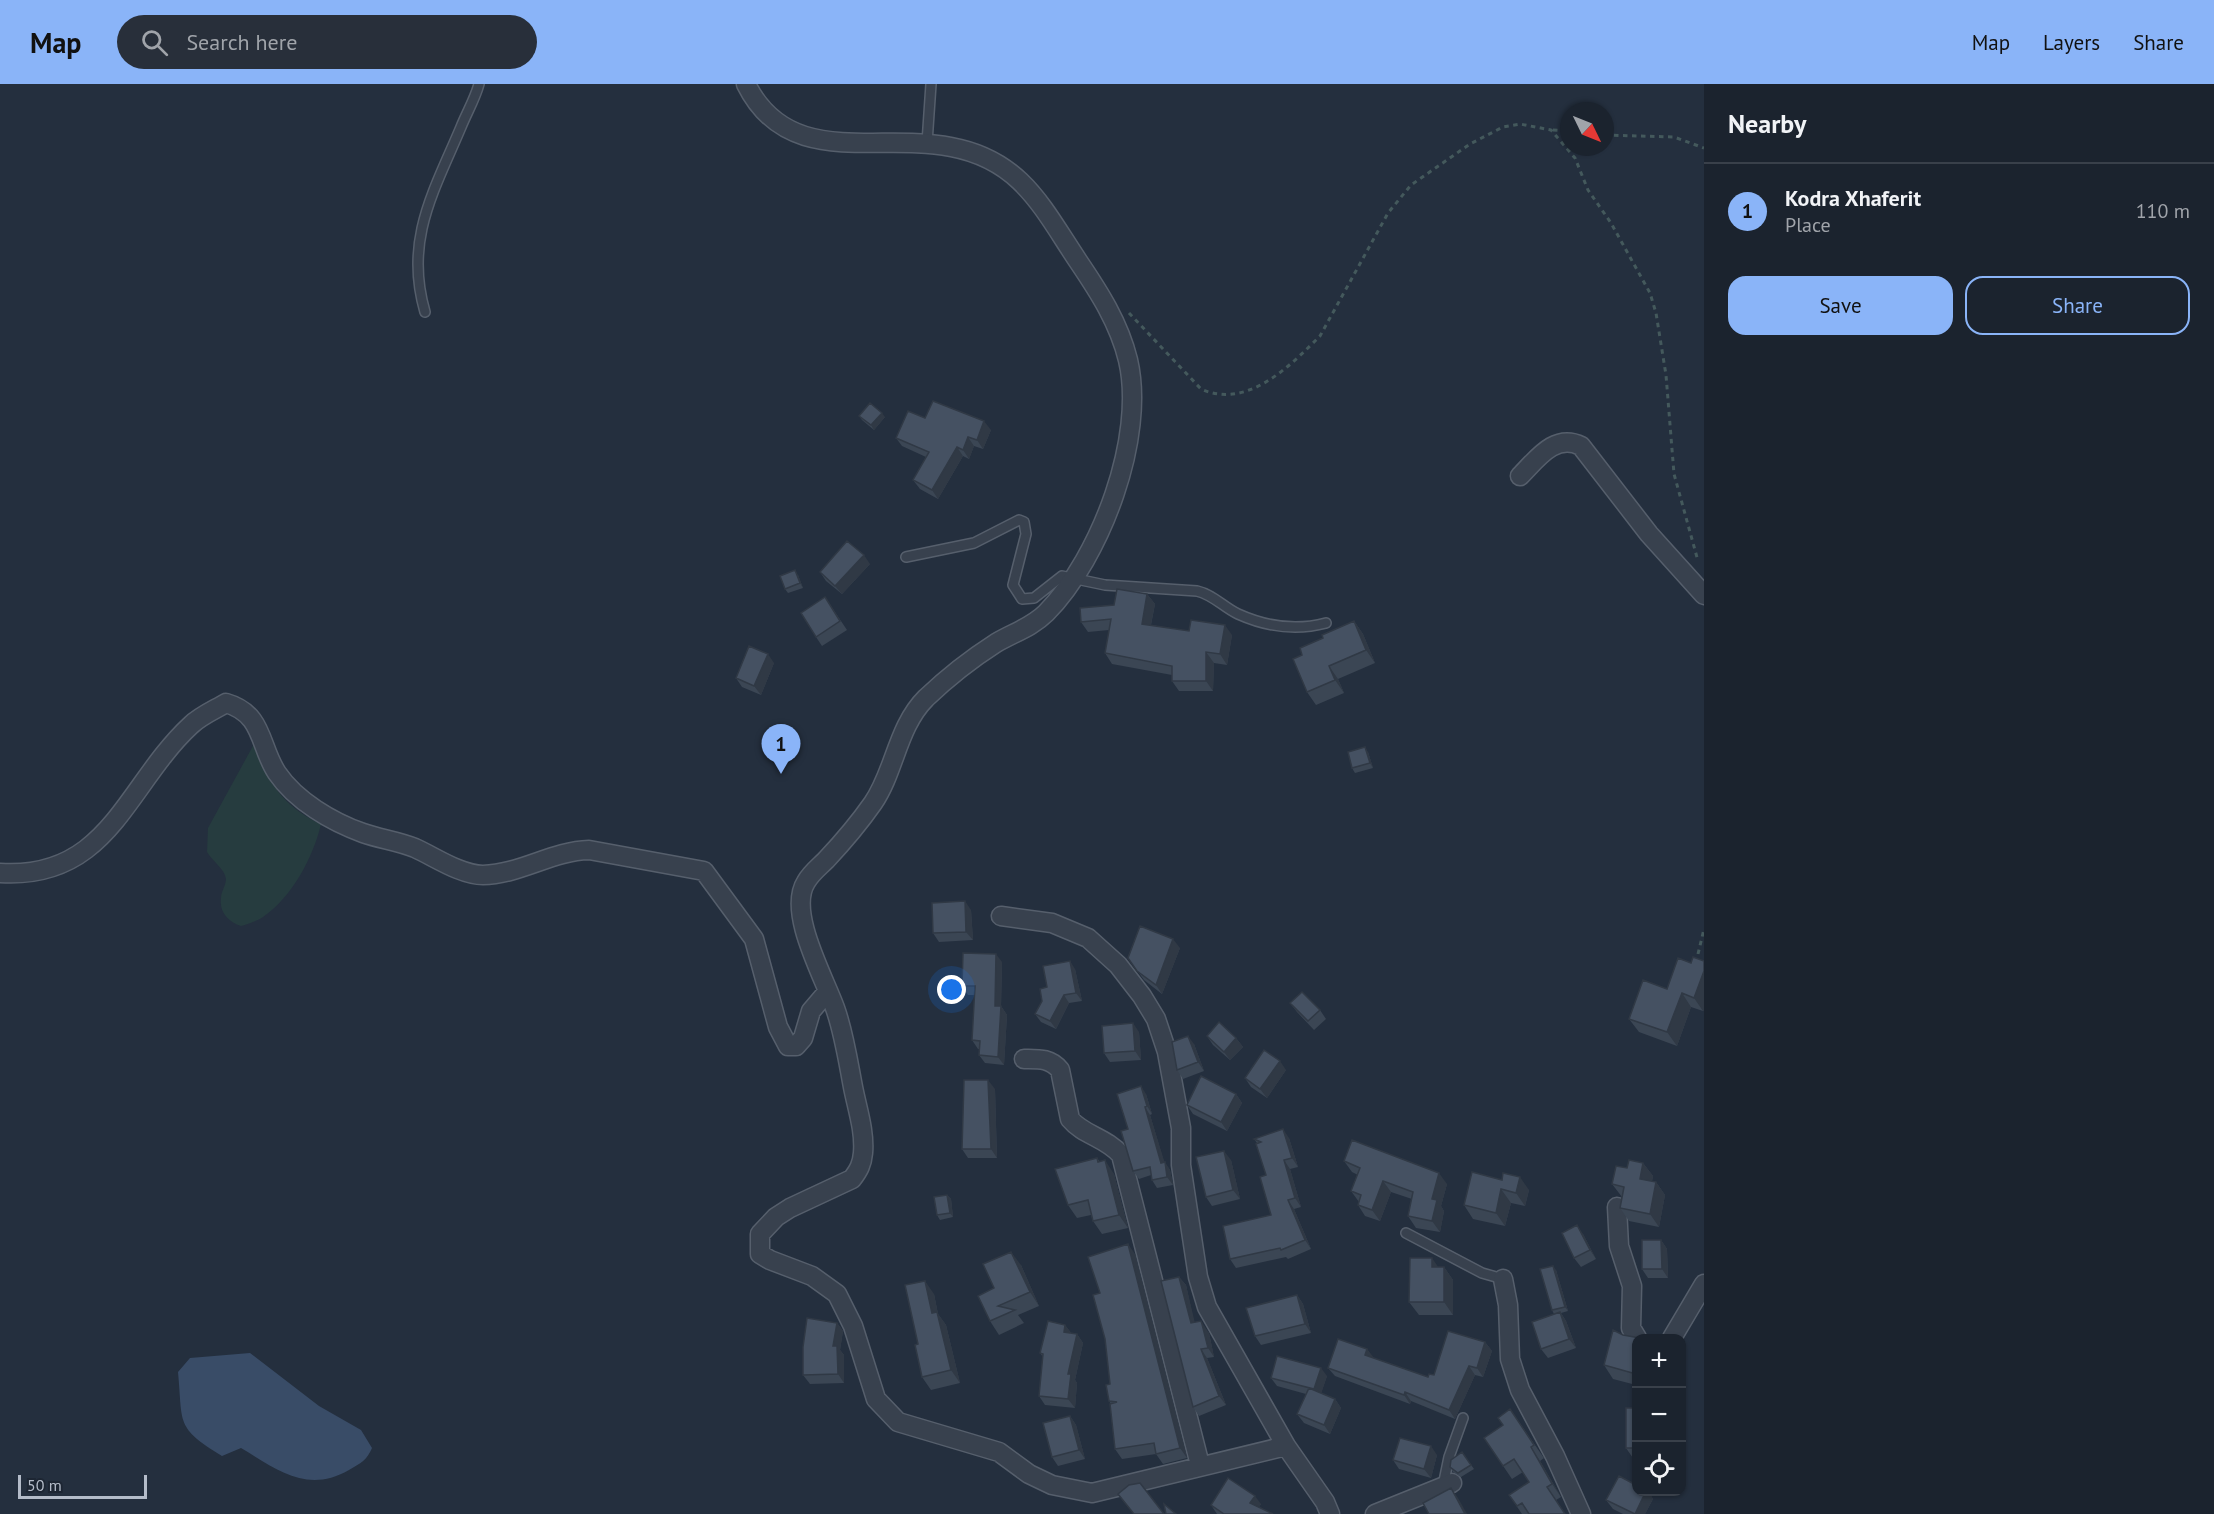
<!DOCTYPE html>
<html lang="en">
<head>
<meta charset="utf-8">
<style>
  body { margin:0; font-family:"PT Sans",sans-serif; background:#282f3a; color:#f1f3f6 }
  .controls { position:absolute; right:18px; bottom:18px; display:grid; overflow:hidden; border-radius:12px; box-shadow:0 2px 4px #0004 }
  .controls button { width:54px; height:54px; display:grid; place-items:center; padding:0; border:0; border-bottom:2px solid #39404a; background:#1b232e; color:#f1f3f6; font:30px sans-serif }
  .compass { position:absolute; left:1560px; top:18px; width:54px; height:54px; border-radius:50%; background:#1b232e; box-shadow:0 2px 4px #0004; rotate:133deg }
  .scale { position:absolute; left:18px; bottom:15px; width:129px; box-sizing:border-box; padding-left:6px; border:3px solid #b4bcc9; border-top:0; font-size:16px; line-height:21px; white-space:nowrap; color:#b4bcc9; -webkit-text-stroke:4px #1d2633; paint-order:stroke }
  .you { position:absolute; left:952px; top:906px; width:21px; height:21px; margin:-15px; border:4px solid #fff; border-radius:50%; background:#1a73e8; box-shadow:0 0 0 9px #1a73e833 }
  .badge { display:grid; place-items:center; width:39px; height:39px; border-radius:50%; background:#8ab4f8; color:#111; font-size:20px; font-weight:700 }
  .pin { position:absolute; translate:-50% -50px; filter:drop-shadow(0 2px 3px #0008) }
  .pin::after { content:''; position:absolute; top:32px; width:21px; height:18px; background:inherit; clip-path:polygon(0 0,100% 0,50% 100%) }
  .list { margin:0; padding:0; list-style:none }
  h2 { display:flex; justify-content:space-between; align-items:center; height:78px; margin:0; padding:0 24px; font-size:26px }
  h2 small { font-size:20px; font-weight:400; color:#a0a4aa }
  .list li { display:grid; grid-template-columns:39px 1fr auto; gap:18px; align-items:center; box-sizing:border-box; height:96px; padding:0 24px; border-top:2px solid #39404a }
  .list b { display:block; font-size:22px; white-space:nowrap }
  .list p { margin:0; font-size:20px; white-space:nowrap; color:#a0a4aa }
  .list em { font-size:20px; font-style:normal; color:#a0a4aa }
  .actions { display:flex; gap:12px; padding:18px 24px }
  .actions a { flex:1; padding:14px 0; border:2px solid #8ab4f8; border-radius:18px; text-align:center; font-size:21px; color:#8ab4f8 }
  .actions .main { background:#8ab4f8; color:#111 }
  .icon { flex:none; width:33px; height:33px; fill:none; stroke:currentColor; stroke-width:2; stroke-linecap:round; stroke-linejoin:round }
  .map { position:relative; flex:none; width:1704px; height:1430px; overflow:hidden }
  header { display:flex; align-items:center; gap:36px; box-sizing:border-box; height:84px; padding:0 30px; background:#8ab4f8; color:#111 }
  header strong { font-size:28px }
  nav { display:flex; gap:33px; margin-inline-start:auto; font-size:21px }
  .search { width:420px; height:54px; background:#282f3a; display:flex; align-items:center; gap:15px; box-sizing:border-box; padding:0 21px; border-radius:33px; color:#a0a4aa; font-size:22px }
  main { display:flex }
  aside { flex:1; background:#1b232e }
  .map>svg:first-child { display:block }
</style>
</head>
<body>
<header>
<strong>Map</strong>
<div class="search"><svg class="icon" aria-label="search" viewBox="0 0 24 24"><circle cx="10" cy="10" r="6"/><path d="M15 15l6 6"/></svg>Search here</div>
<nav><a>Map</a><a>Layers</a><a>Share</a></nav>
</header>
<main>
<div class="map">
<svg width="1704" height="1430" viewBox="0 0 1704 1430">
  <rect width="100%" height="100%" fill="#242f3e"/>
  <!-- green -->
  <path fill="#263c3f" d="M254,660C269,699 282,722 321,740C313,774 292,813 263,833C257,837 248,840 241,842C229,838 219,829 221,814C221,808 226,801 226,795C225,785 212,777 207,768L208,744Z"/>
  <!-- water -->
  <path fill="#394c67" d="M250,1269L319,1322L361,1346L372,1364C367,1376 361,1379 349,1386C307,1410 278,1386 241,1364L222,1372C175,1343 183,1340 178,1288L190,1274Z"/>
  <g fill="none" stroke-linecap="round" stroke-linejoin="round">
    <defs>
      <path id="service" d="M927,59L931,0
        M425,228C404,156 434,107 461,43C467,28 475,15 479,0
        M906,473L974,459L1019,436L1024,438L1026,450L1013,501L1022,515L1034,514L1062,492L1105,501L1197,507C1214,511 1223,523 1238,530C1267,543 1296,547 1326,539
        M1406,1149L1482,1189L1503,1195
        M1443,1402L1449,1373L1463,1334"/>
      <path id="minor" d="M746,0C788,85 877,48 951,63C1021,76 1042,123 1078,177C1099,208 1119,239 1128,276C1146,353 1101,473 1046,529C1032,543 1013,549 996,559C971,575 947,594 926,614C897,643 895,687 873,719C859,739 842,759 826,776C819,783 811,789 806,798C787,828 824,893 835,924C844,949 848,977 853,1003C857,1024 865,1047 863,1069C862,1080 859,1086 852,1095L790,1124L776,1133L760,1150V1170L770,1176L812,1192L837,1210L853,1242L876,1315L898,1338L999,1368L1029,1390L1052,1401L1092,1409L1286,1362
        M1520,392C1537,375 1555,349 1581,362L1649,450L1704,511
        M0,789C109,796 126,701 191,641C200,632 214,626 226,619C264,630 259,662 277,689C296,717 332,738 363,749C380,755 398,757 415,764C435,773 461,791 483,791C521,790 552,767 589,766L704,787L754,855L778,943L788,962H796L803,954L811,927L828,907
        M1001,832L1052,839L1088,854L1118,881L1142,912L1156,935L1167,968L1181,1044V1081L1198,1193L1207,1223L1286,1362L1325,1418L1330,1430
        M1024,975C1039,975 1050,974 1060,986L1070,1035C1083,1051 1107,1054 1121,1071L1200,1381
        M1617,1123L1619,1162L1632,1202L1631,1244L1637,1254
        M1503,1195L1508,1221L1510,1275L1520,1306L1555,1372L1581,1430
        M1672,1254L1704,1200
        M1375,1430L1452,1399"/>
    </defs>
    <!-- service casing -->
    <use href="#service" stroke="#565f6c" stroke-width="12"/>
    <!-- minor casing -->
    <use href="#minor" stroke="#565f6c" stroke-width="21"/>
    <!-- path -->
    <path stroke="#44595c" stroke-width="3" stroke-dasharray="4.5 4.5" stroke-linecap="butt" d="M1553,46L1569,47
      M1605,51L1674,53L1704,64
      M1129,229L1201,305C1247,326 1290,282 1320,252L1388,129L1411,101L1470,60L1503,43L1520,40L1551,46L1575,74L1588,106L1611,139L1650,209L1656,229L1666,291L1674,390L1698,477
      M1698,870L1704,845"/>
    <!-- service -->
    <use href="#service" stroke="#38414e" stroke-width="9"/>
    <!-- minor -->
    <use href="#minor" stroke="#38414e" stroke-width="18"/>
  </g>
  <!-- wall -->
  <path fill="#3b4654" d="M859,332L885,333L874,346L862,336Z
    M925,334L991,346L983,365L974,362L969,375L963,372L938,415L920,405L913,396L926,373L902,362L896,354Z
    M870,480L842,510L826,497L820,488Z
    M798,491L803,504L788,509L785,505Z
    M1147,510L1155,520L1151,541L1189,547L1232,551L1227,581L1214,579L1213,607H1179L1172,597V591L1112,580L1105,569L1109,546L1088,548L1081,538L1114,521Z
    M825,513L847,546L822,562L816,553Z
    M1354,537L1363,550L1375,579L1338,595L1344,609L1316,621L1307,608L1302,571L1323,554Z
    M774,579L761,611L742,603L736,594Z
    M1368,668L1373,684L1355,689L1352,684Z
    M971,826L973,856L939,858L933,849Z
    M1180,864L1162,910L1144,896L1128,874Z
    M1704,877V926L1703,927L1691,923L1677,962L1639,948L1629,935L1667,905L1691,879Z
    M1002,878L1001,922L1007,931L1004,981L985,979L979,971V965H978L972,956L975,911H968L962,902Z
    M1075,885L1082,917L1069,919L1056,945L1041,938L1035,930L1042,917L1047,903Z
    M1290,919L1320,926L1326,935L1314,946L1297,928Z
    M1139,948L1141,976L1110,978L1104,969Z
    M1207,952L1236,954L1243,963L1230,976L1213,961Z
    M1194,960L1204,987L1183,995L1177,986Z
    M1286,986L1267,1014L1251,1003L1245,994Z
    M995,1005L997,1074H968L962,1065Z
    M1146,1010L1152,1030L1150,1031L1164,1078L1170,1086L1173,1101L1157,1104L1152,1096L1151,1091L1139,1095L1133,1087L1128,1045Z
    M1236,1010L1242,1019L1227,1047L1193,1030L1187,1021Z
    M1289,1054L1298,1083L1290,1085L1301,1123L1294,1125L1311,1165L1288,1175L1286,1173L1236,1184L1230,1175L1271,1131L1266,1091L1257,1059L1254,1055Z
    M1097,1074L1100,1078L1114,1090L1128,1144L1102,1150L1093,1137L1091,1131L1077,1134L1068,1121Z
    M1231,1076L1240,1115L1212,1122L1206,1113Z
    M1344,1077L1447,1100L1441,1122L1444,1127L1440,1148L1416,1144L1408,1132L1412,1115L1391,1108L1380,1137L1365,1132L1358,1121L1359,1118L1351,1107L1358,1091L1352,1088Z
    M1643,1079L1653,1092L1652,1097L1656,1098L1665,1111L1659,1143L1629,1137L1620,1124L1622,1113L1612,1100L1627,1084Z
    M1472,1088L1529,1106L1525,1122L1511,1119L1505,1142L1473,1135L1464,1121Z
    M947,1111L951,1115L953,1133L940,1136L937,1131Z
    M1583,1150L1596,1175L1581,1183L1574,1174Z
    M1661,1156L1667,1165L1668,1194H1648L1642,1185Z
    M1135,1170L1187,1374L1163,1380L1156,1370L1122,1375L1115,1365L1111,1320L1109,1317L1110,1300L1100,1209Z
    M1021,1181L1039,1222L1018,1231L1024,1239L999,1251L990,1237L994,1204Z
    M1438,1183H1444L1453,1196V1231H1419L1409,1218Z
    M1556,1186L1568,1227L1561,1229L1566,1237L1576,1264L1548,1274L1541,1265L1554,1230L1552,1226Z
    M1179,1193L1186,1201L1194,1238L1209,1249L1214,1273L1207,1274L1226,1321L1199,1332L1193,1323Z
    M934,1210L938,1230L946,1241L960,1299L931,1306L922,1293L918,1260Z
    M1297,1211L1303,1220L1311,1249L1261,1261L1255,1252Z
    M837,1239L843,1247L840,1266L844,1271V1299L810,1300L803,1291Z
    M1065,1241L1071,1249L1077,1250L1083,1259L1075,1296L1077,1299L1075,1324L1045,1321L1039,1312L1043,1273L1040,1269Z
    M1623,1251L1636,1254V1301L1613,1295L1604,1281Z
    M1485,1258L1492,1267L1483,1293L1475,1291L1455,1335L1411,1317L1410,1320L1335,1292L1328,1284L1367,1265L1373,1274L1428,1293L1434,1291Z
    M1327,1292L1321,1309L1335,1315L1341,1324L1330,1350L1304,1339L1297,1330L1306,1310L1277,1302L1271,1294Z
    M1636,1324V1377H1635L1626,1364Z
    M1510,1325L1544,1374L1540,1377L1561,1413L1556,1416L1565,1430H1522L1509,1411L1529,1398L1523,1388L1512,1395L1484,1354L1503,1341Z
    M1070,1332L1076,1341L1085,1375L1058,1382L1052,1373Z
    M1462,1368L1474,1385L1461,1393L1453,1388L1450,1383Z
    M1437,1371L1431,1394L1399,1385L1393,1376Z
    M1636,1407H1648L1653,1415L1645,1430H1623L1613,1425L1606,1416Z
    M1261,1420L1259,1423L1273,1430H1217L1211,1421Z"/>
  <!-- shaded-wall -->
  <path fill="#303945" d="M882,329L885,333L874,346L871,341Z
    M984,337L991,346L983,365L977,356Z
    M968,353L974,362L969,375L963,366Z
    M957,363L963,372L938,415L932,406Z
    M864,471L870,480L842,510L835,502Z
    M795,486L798,491L803,504L800,499Z
    M1147,510L1155,520L1149,550L1142,540Z
    M1354,537L1363,550L1375,579L1366,566Z
    M1225,541L1232,551L1227,581L1220,570Z
    M1206,568L1214,579L1213,607L1206,597Z
    M768,570L774,579L761,611L754,602Z
    M1329,582L1338,595L1344,609L1335,596Z
    M1365,663L1368,668L1373,684L1370,679Z
    M965,817L971,826L973,856L966,848Z
    M1173,855L1180,864L1162,910L1156,901Z
    M996,870L1002,878L1001,925V922L1007,931L1004,981L998,973L995,922Z
    M1070,877L1075,885L1082,917L1076,909Z
    M1704,887V926L1703,927L1694,914Z
    M1682,909L1691,923L1677,962L1667,948Z
    M1064,911L1069,919L1056,945L1050,937Z
    M1133,939L1139,948L1141,976L1135,967Z
    M1188,952L1194,960L1204,987L1198,978Z
    M1236,954L1243,963L1230,976L1224,968Z
    M1280,977L1286,986L1267,1014L1260,1005Z
    M988,996L995,1005L997,1074L991,1065Z
    M1141,1002L1146,1010L1152,1030L1147,1022Z
    M1236,1010L1242,1019L1227,1047L1221,1038Z
    M1145,1023L1150,1031L1166,1083L1165,1078L1170,1086L1173,1101L1167,1093L1161,1079Z
    M1283,1045L1289,1054L1298,1083L1292,1074Z
    M1224,1067L1231,1076L1240,1115L1233,1106Z
    M1105,1076L1114,1090L1128,1144L1119,1131Z
    M1284,1076L1290,1085L1301,1123L1295,1114Z
    M1643,1079L1653,1092L1650,1108L1640,1095Z
    M1439,1089L1447,1100L1441,1122L1444,1127L1440,1148L1432,1137V1115Z
    M1520,1093L1529,1106L1525,1122L1516,1109Z
    M1383,1097L1391,1108L1380,1137L1372,1126Z
    M1656,1098L1665,1111L1659,1143L1650,1130Z
    M1501,1105L1511,1119L1505,1142L1496,1129Z
    M947,1111L951,1115L953,1133L950,1129Z
    M1288,1116L1294,1125L1311,1165L1305,1156Z
    M1577,1141L1583,1150L1596,1175L1590,1166Z
    M1661,1156L1667,1165L1668,1194L1662,1185Z
    M1128,1160L1135,1170L1187,1374L1180,1364Z
    M1011,1168L1021,1181L1039,1222L1030,1208Z
    M1432,1174L1441,1187L1432,1183Z
    M1553,1182L1556,1186L1568,1227L1565,1223Z
    M1444,1183L1453,1196V1231L1444,1218Z
    M1179,1193L1186,1201L1197,1248L1191,1239Z
    M925,1197L934,1210L938,1230L946,1241L960,1299L951,1286L932,1229Z
    M1297,1211L1303,1220L1311,1249L1305,1240Z
    M1560,1228L1566,1237L1576,1264L1569,1255Z
    M1201,1237L1209,1249L1214,1273L1208,1264Z
    M837,1239L843,1247L840,1266L844,1271V1299L838,1290L833,1262Z
    M1065,1241L1072,1250L1064,1248Z
    M1077,1250L1083,1259L1075,1296L1077,1299L1075,1324L1068,1315V1290Z
    M1485,1258L1492,1267L1483,1293L1477,1284Z
    M1201,1265L1207,1274L1226,1321L1219,1312Z
    M1367,1265L1374,1274L1371,1280L1365,1271Z
    M1469,1282L1475,1291L1455,1335L1449,1326Z
    M1321,1284L1327,1292L1320,1313L1314,1305Z
    M1405,1308L1411,1317L1410,1320L1404,1311Z
    M1335,1315L1341,1324L1330,1350L1324,1341Z
    M1070,1332L1076,1341L1085,1375L1079,1366Z
    M1431,1362L1437,1371L1431,1394L1424,1385Z
    M1531,1363L1540,1377L1561,1413L1552,1400Z
    M1451,1404L1458,1414L1467,1430H1465Z
    M1646,1407H1648L1653,1415L1645,1430H1635Z
    M1255,1412L1261,1420L1256,1428L1250,1419Z"/>
  <!-- building -->
  <path fill="#455162" stroke="#303945" stroke-width="1.5" d="M933,317L984,337L977,356L968,353L963,366L957,363L932,406L913,396L929,368L896,354L908,327L925,334Z
    M870,319L882,329L871,341L859,332Z
    M847,457L864,471L835,502L820,488Z
    M795,486L800,499L785,505L780,492Z
    M1117,505L1147,510L1142,540L1189,547L1191,536L1225,541L1220,570L1206,568V597H1172V582L1105,569L1111,535L1081,538L1080,524L1114,521Z
    M825,513L840,537L816,553L801,529Z
    M1354,537L1366,566L1329,582L1335,596L1307,608L1293,575L1302,571L1300,564L1323,554L1322,551Z
    M749,562L768,570L754,602L736,594Z
    M1365,663L1370,679L1352,684L1348,668Z
    M965,817L966,848L933,849L932,819Z
    M1140,842L1173,855L1156,901L1137,887L1128,874Z
    M963,869L996,870L995,922H1001L998,973L979,971L980,957L972,956L975,902H962Z
    M1693,873L1704,877V887L1694,914L1682,909L1667,948L1629,935L1643,896L1667,905L1678,874L1691,879Z
    M1070,877L1076,909L1064,911L1050,937L1035,930L1042,917L1040,905L1047,903L1043,882Z
    M1302,908L1320,926L1308,937L1290,919Z
    M1219,938L1236,954L1224,968L1207,952Z
    M1133,939L1135,967L1104,969L1102,942Z
    M1188,952L1198,978L1177,986L1172,958Z
    M1264,966L1280,977L1260,1005L1245,994Z
    M1201,992L1236,1010L1221,1038L1187,1021Z
    M964,996H988L991,1065H962Z
    M1141,1002L1147,1022L1145,1023L1161,1079L1165,1078L1167,1093L1152,1096L1150,1083L1133,1087L1121,1047L1128,1045L1117,1010Z
    M1283,1045L1292,1074L1284,1076L1295,1114L1288,1116L1305,1156L1281,1166L1280,1164L1230,1175L1223,1142L1271,1131L1260,1093L1266,1091L1256,1060L1261,1058L1254,1055Z
    M1352,1056L1439,1089L1432,1115L1437,1116L1432,1137L1408,1132L1413,1108L1383,1097L1372,1126L1358,1121L1361,1111L1351,1107L1360,1084L1344,1077Z
    M1224,1067L1233,1106L1206,1113L1196,1073Z
    M1097,1074L1098,1078L1105,1076L1119,1131L1093,1137L1088,1116L1068,1121L1055,1085Z
    M1629,1076L1643,1079L1640,1095L1656,1098L1650,1130L1620,1124L1624,1103L1612,1100L1616,1082L1627,1084Z
    M1472,1088L1502,1096L1503,1089L1520,1093L1516,1109L1501,1105L1496,1129L1464,1121Z
    M947,1111L950,1129L937,1131L934,1113Z
    M1577,1141L1590,1166L1574,1174L1562,1149Z
    M1642,1156H1661L1662,1185H1642Z
    M1128,1160L1180,1364L1156,1370L1154,1359L1115,1365L1110,1320L1117,1318L1109,1317L1106,1301L1110,1300L1105,1255L1093,1211L1100,1209L1088,1173Z
    M1011,1168L1030,1208L998,1222L1015,1226L990,1237L978,1212L994,1204L983,1180Z
    M1410,1174H1432V1183H1444V1218H1409Z
    M1553,1182L1565,1223L1552,1226L1540,1185Z
    M1179,1193L1191,1239L1201,1237L1202,1240L1208,1264L1201,1265L1219,1312L1193,1323L1161,1197Z
    M925,1197L932,1229L937,1228L951,1286L922,1293L915,1261L918,1260L905,1201Z
    M1297,1211L1305,1240L1255,1252L1246,1224Z
    M1560,1228L1569,1255L1541,1265L1532,1238Z
    M807,1234L837,1239L833,1262H837L838,1290L803,1291V1263Z
    M1048,1237L1065,1241L1064,1248L1077,1250L1068,1290H1071L1068,1315L1039,1312L1043,1270L1040,1269Z
    M1613,1246L1623,1251L1640,1254H1636V1290L1604,1281Z
    M1448,1247L1485,1258L1477,1284L1469,1282L1449,1326L1405,1308L1404,1311L1328,1284L1338,1255L1367,1265L1365,1271L1428,1293L1429,1290L1434,1291Z
    M1277,1272L1321,1284L1314,1305L1271,1294Z
    M1309,1304L1335,1315L1324,1341L1297,1330Z
    M1626,1324H1636V1364H1626Z
    M1510,1325L1534,1361L1531,1363L1552,1400L1547,1403L1565,1430H1529L1522,1419L1517,1422L1509,1411L1529,1398L1514,1375L1503,1382L1484,1354L1503,1341L1498,1334Z
    M1070,1332L1079,1366L1052,1373L1043,1339Z
    M1400,1354L1431,1362L1424,1385L1393,1376Z
    M1462,1368L1471,1381L1458,1389L1450,1383L1451,1376Z
    M1619,1392L1636,1401V1407H1646L1635,1430L1606,1416Z
    M1228,1394L1255,1412L1250,1419L1273,1430H1224L1211,1421Z
    M1140,1399L1164,1430H1134L1118,1410L1129,1401Z
    M1451,1404L1465,1430H1429L1423,1419Z
    M1164,1420L1176,1430H1166Z"/>
</svg>
<div class="controls">
<button>+</button>
<button>−</button>
<button><svg class="icon" aria-label="locate" viewBox="0 0 24 24"><circle cx="12" cy="12" r="6"/><path d="M12 2v4M12 18v4M2 12h4M18 12h4"/></svg></button>
</div>
<svg class="compass" viewBox="-18 -18 36 36"><path d="M0-13l5 13h-10z" fill="#e53935"/><path d="M0 13l5-13h-10z" fill="#a0a4aa"/></svg>
<div class="scale">50 m</div>
<div class="you"></div>
<div class="pin badge" style="left:781px;top:690px">1</div>
</div>
<aside>
<h2>Nearby<small></small></h2>
<ul class="list">
<li><span class="badge">1</span><div><b>Kodra Xhaferit</b><p>Place</p></div><em>110 m</em></li>
</ul>
<div class="actions"><a class="main">Save</a><a>Share</a></div>
</aside>
</main>
</body>
</html>
